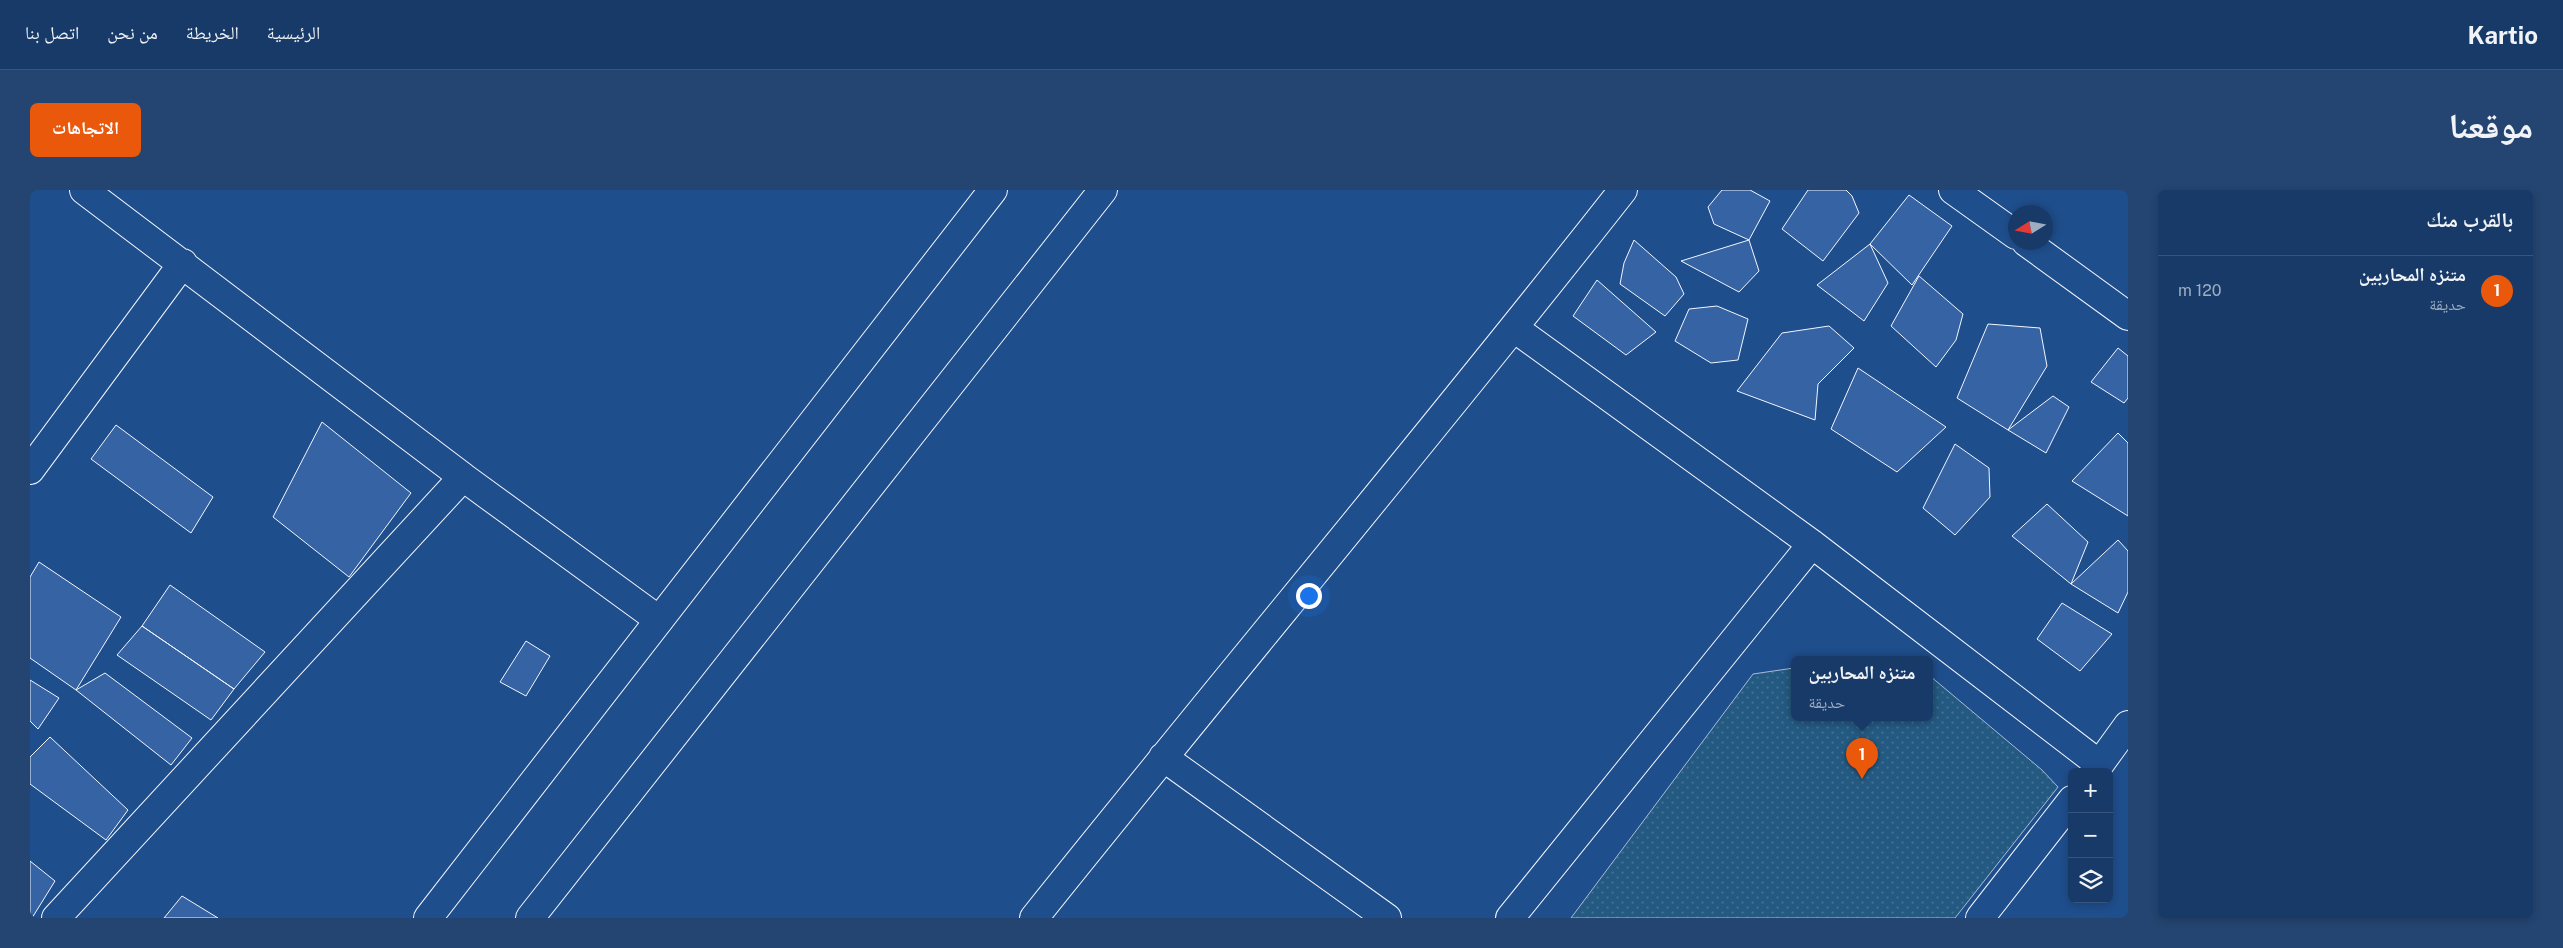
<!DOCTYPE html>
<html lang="ar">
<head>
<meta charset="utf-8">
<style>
  body { margin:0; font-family:"Public Sans","Noto Naskh Arabic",sans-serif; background:#244571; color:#f1f3f6; direction:rtl }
  .controls { position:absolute; right:15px; bottom:15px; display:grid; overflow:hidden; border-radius:8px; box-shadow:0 2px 8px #0003 }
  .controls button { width:45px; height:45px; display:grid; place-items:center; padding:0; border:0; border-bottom:1px solid #36547d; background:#173a69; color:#f1f3f6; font:25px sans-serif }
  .compass { position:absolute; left:1978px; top:15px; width:45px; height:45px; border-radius:50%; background:#173a69; box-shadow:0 2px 8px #0003; rotate:259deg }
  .you { position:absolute; left:1278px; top:405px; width:18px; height:18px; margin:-12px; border:4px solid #fff; border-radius:50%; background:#1a73e8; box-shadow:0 0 0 8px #1a73e833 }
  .badge { display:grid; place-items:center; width:32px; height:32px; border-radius:50%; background:#ea580c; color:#fff; font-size:16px; font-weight:700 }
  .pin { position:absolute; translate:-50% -41px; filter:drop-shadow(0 1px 2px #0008) }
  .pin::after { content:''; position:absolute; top:26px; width:18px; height:15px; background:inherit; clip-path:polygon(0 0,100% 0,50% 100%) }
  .popup { position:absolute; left:1761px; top:466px; width:142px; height:65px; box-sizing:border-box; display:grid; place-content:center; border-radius:8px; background:#173a69; filter:drop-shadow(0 1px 4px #0005); font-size:16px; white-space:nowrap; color:#9eadc0 }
  .popup b { font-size:19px; color:#f1f3f6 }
  .popup::after { content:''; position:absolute; left:50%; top:100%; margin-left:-10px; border:10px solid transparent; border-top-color:#173a69 }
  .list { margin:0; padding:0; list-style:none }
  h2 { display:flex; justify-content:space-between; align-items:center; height:65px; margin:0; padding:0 20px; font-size:21px }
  h2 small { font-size:16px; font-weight:400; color:#9eadc0 }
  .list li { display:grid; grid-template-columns:32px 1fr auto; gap:15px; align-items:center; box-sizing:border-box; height:70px; padding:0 20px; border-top:1px solid #36547d }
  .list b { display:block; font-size:19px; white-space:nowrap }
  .list p { margin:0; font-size:16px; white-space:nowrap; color:#9eadc0 }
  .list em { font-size:16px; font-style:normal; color:#9eadc0 }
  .icon { flex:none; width:28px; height:28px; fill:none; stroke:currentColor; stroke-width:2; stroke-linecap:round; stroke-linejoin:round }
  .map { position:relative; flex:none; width:2098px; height:728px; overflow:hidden; direction:ltr; border-radius:8px }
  header { display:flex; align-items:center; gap:30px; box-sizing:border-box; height:70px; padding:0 25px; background:#173a69; border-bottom:1px solid #36547d }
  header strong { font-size:24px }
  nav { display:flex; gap:28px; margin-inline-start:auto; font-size:18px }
  .intro { display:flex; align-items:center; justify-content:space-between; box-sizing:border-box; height:120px; padding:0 30px }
  h1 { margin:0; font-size:35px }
  .button { padding:12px 22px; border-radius:8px; background:#ea580c; color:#fff; font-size:18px; font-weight:700 }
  main { display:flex; gap:30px; padding:0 30px }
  aside { flex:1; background:#173a69; border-radius:8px; box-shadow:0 2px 8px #0003 }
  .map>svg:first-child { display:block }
</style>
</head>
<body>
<header>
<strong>Kartio</strong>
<nav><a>الرئيسية</a><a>الخريطة</a><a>من نحن</a><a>اتصل بنا</a></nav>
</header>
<div class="intro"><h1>موقعنا</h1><a class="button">الاتجاهات</a></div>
<main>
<aside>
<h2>بالقرب منك<small></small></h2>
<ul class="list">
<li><span class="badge">1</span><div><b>متنزه المحاربين</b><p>حديقة</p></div><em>120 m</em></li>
</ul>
</aside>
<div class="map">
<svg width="2098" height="728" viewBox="0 0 2098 728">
  <defs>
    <pattern id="park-dots" width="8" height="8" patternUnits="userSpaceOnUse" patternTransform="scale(1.25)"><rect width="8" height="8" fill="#245a82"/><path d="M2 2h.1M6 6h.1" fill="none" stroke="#447295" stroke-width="1.8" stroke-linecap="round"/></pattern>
  </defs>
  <rect width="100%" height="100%" fill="#1f4e8c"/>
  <!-- park -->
  <path fill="url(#park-dots)" stroke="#a8bbd7" d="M1764,478V528H1900V486L2012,580L2028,597L1925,728H1541L1723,484Z"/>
  <!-- building -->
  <path fill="#3563a3" stroke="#f2f6ff" d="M1692,0H1720L1740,11L1719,50L1684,34L1678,17Z
    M1778,0H1816L1822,6L1829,23L1793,71L1752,39Z
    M1879,5L1922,36L1882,95L1840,54Z
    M1604,50L1646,87L1654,104L1635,126L1590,94L1594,73Z
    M1719,50L1729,81L1709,102L1651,71Z
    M1840,54L1858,93L1834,131L1787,95Z
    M1889,86L1933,124L1926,150L1906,177L1861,136Z
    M1567,90L1626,142L1596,165L1543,126Z
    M1687,116L1718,129L1708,170L1681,173L1645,151L1659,119Z
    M1958,134L2010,138L2017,176L1978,240L1927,208Z
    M1799,136L1824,158L1788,194L1785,230L1707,201L1752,143Z
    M2088,158L2098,166V208L2094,213L2061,192Z
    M1828,178L1916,237L1867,282L1801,239Z
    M2023,206L2039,217L2016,263L1978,240Z
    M292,232L381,303L319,387L243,327Z
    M86,235L183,307L161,343L61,269Z
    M2088,243L2098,253V326L2042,291Z
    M1925,254L1959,278L1960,307L1925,345L1893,318Z
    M2017,314L2058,352L2041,394L1982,346Z
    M2088,350L2098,361V402L2088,423L2041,394Z
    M9,372L91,427L46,500L0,468V387Z
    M140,395L235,462L204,499L112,436Z
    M2032,413L2082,444L2050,481L2007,449Z
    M112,436L204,499L181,530L87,465Z
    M496,451L520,466L496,506L470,492Z
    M75,483L162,548L141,575L46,500Z
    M0,490L29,508L8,539L0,531Z
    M20,547L98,620L76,650L0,594V567Z
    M0,671L25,691L2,728H0Z
    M152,706L188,728H134Z"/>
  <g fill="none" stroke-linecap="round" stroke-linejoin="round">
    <defs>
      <path id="street" d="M1923,0L1986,45
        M1996,52L2098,126
        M1484,138L1782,354L2069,574
        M0,280L153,73
        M433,287L629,430
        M1133,567L1357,728
        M2064,582L2098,535
        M26,728L433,287L54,0
        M1004,728C1199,484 1400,246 1593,0
        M1480,728L1782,354
        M1950,728L2042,610"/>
      <path id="secondary" d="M398,728L963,0
        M500,728L1073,0"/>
    </defs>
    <!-- street casing -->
    <use href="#street" stroke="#f2f6ff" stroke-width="30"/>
    <!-- secondary casing -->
    <use href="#secondary" stroke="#f2f6ff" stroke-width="30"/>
    <!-- street -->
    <use href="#street" stroke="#1f4e8c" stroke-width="28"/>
    <!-- secondary -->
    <use href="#secondary" stroke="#1f4e8c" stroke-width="28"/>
  </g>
</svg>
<div class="controls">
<button>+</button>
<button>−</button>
<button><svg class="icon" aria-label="layers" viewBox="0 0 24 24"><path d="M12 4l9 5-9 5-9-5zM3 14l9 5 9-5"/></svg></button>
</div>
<svg class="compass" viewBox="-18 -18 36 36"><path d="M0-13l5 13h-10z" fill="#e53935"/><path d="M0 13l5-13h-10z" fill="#9eadc0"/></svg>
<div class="you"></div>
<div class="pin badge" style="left:1832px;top:589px">1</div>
<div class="popup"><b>متنزه المحاربين</b>حديقة</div>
</div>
</main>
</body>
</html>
